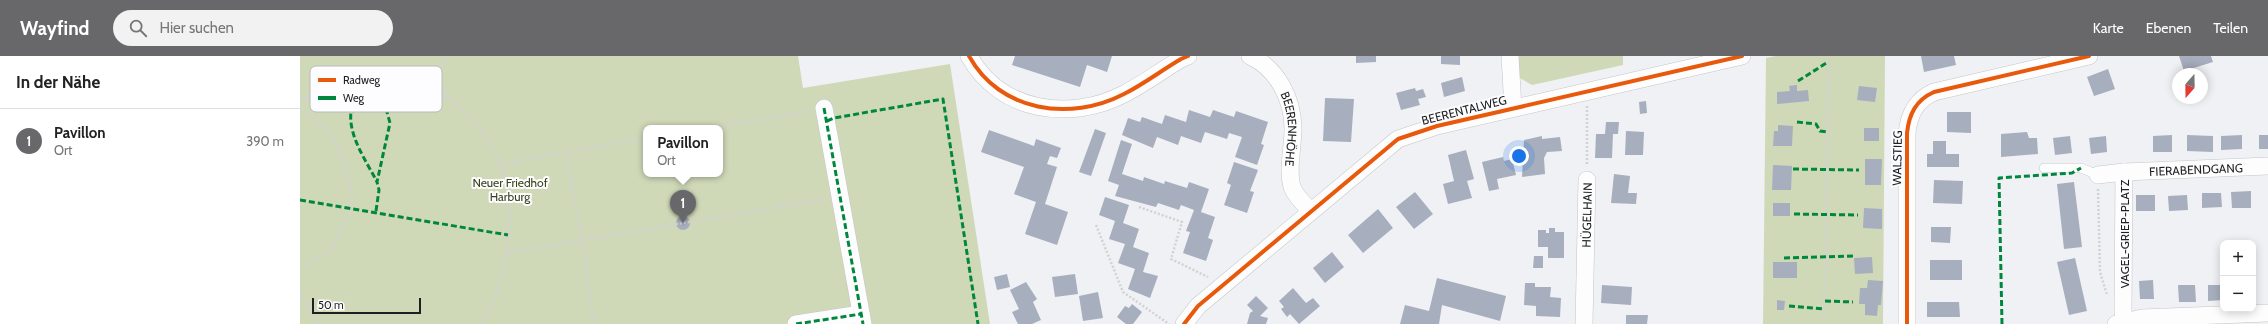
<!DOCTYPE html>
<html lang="de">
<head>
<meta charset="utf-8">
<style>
  body { margin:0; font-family:Cabin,sans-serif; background:#f2f2f2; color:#222 }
  .controls { position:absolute; right:12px; bottom:12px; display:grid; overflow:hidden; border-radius:8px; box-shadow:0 2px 10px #0003 }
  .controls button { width:36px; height:36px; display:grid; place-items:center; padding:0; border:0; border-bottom:1px solid #e0e0e0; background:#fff; color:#222; font:20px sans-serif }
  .compass { position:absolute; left:1872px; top:12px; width:36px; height:36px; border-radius:50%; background:#fff; box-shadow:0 2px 10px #0003; rotate:200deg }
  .scale { position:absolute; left:12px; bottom:10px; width:109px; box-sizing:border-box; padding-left:4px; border:2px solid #1e1f21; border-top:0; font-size:11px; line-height:14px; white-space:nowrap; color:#1e1f21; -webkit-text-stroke:3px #fdfdff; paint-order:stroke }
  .you { position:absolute; left:1219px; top:100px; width:14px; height:14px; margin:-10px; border:3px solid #fff; border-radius:50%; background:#1a73e8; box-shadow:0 0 0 6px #1a73e833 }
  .badge { display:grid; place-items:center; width:26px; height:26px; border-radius:50%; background:#68686b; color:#fff; font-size:13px; font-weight:700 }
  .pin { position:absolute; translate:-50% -33px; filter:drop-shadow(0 1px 2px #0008) }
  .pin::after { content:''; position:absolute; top:21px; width:14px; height:12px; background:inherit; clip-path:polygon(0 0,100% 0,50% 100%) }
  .popup { position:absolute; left:343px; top:69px; width:80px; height:52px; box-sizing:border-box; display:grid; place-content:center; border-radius:8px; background:#fff; filter:drop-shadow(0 1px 3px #0005); font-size:13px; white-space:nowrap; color:#767676 }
  .popup b { font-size:15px; color:#222 }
  .popup::after { content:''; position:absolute; left:50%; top:100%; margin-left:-8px; border:8px solid transparent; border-top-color:#fff }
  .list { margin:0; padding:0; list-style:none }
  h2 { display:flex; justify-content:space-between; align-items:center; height:52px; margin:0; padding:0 16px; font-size:17px }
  h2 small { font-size:13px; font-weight:400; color:#767676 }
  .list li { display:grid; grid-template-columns:26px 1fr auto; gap:12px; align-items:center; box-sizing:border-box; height:64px; padding:0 16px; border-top:1px solid #e0e0e0 }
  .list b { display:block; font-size:15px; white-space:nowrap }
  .list p { margin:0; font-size:13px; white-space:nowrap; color:#767676 }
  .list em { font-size:13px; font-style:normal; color:#767676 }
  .icon { flex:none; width:22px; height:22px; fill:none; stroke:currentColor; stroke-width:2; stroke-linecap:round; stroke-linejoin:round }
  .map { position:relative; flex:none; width:1968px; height:268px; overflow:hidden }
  header { display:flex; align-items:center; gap:24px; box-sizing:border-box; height:56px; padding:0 20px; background:#68686b; color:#fff }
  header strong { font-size:19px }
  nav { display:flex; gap:22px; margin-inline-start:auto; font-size:14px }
  .search { width:280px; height:36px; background:#f2f2f2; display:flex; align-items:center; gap:10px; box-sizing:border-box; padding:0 14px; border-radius:22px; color:#767676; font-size:15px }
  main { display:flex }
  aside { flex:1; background:#fff }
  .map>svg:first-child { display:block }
</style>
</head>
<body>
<header>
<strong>Wayfind</strong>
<div class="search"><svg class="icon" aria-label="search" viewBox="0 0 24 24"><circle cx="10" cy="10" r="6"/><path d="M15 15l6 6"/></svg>Hier suchen</div>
<nav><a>Karte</a><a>Ebenen</a><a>Teilen</a></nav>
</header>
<main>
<aside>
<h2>In der Nähe<small></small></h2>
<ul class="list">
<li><span class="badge">1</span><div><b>Pavillon</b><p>Ort</p></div><em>390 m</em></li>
</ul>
</aside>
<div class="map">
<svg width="1968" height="268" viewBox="0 0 1968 268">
  <rect width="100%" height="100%" fill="#f0f1f4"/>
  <!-- green -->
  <path fill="#cfd9b8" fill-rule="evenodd" d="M0,0H498L503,32L650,8L690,268H0ZM346,72H420V118H346Z
    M1210,0H1323V9L1232,29L1211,17Z
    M1476,0H1585L1583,268H1463L1466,2Z"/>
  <!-- building -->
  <path fill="#a7aebe" d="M715,0H812L807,16L787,9L780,31L712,9Z
    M1056,0H1076V6L1056,7Z
    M1141,0H1160V9L1141,8Z
    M1621,0H1654L1656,9L1624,16Z
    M1879,0H1911L1913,6L1884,15Z
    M1808,13L1815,33L1794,40L1787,21Z
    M1162,21L1165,35L1144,41L1141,27Z
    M1497,29V35L1508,34L1509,45L1477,48V36L1490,35L1489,30Z
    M1559,30L1577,32L1575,46L1557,44Z
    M1115,32L1116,35L1123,33L1126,41L1118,43L1120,49L1101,54L1096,37Z
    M1025,42L1054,43L1051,86L1023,85Z
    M1346,45L1347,57L1340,58L1339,46Z
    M889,54L910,61L913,54L934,61L936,55L968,66L961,88L964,89L957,109L935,101L942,81L929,77L927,83L905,76L901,87L881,80L878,89L857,81L853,92L822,79L828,62L840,66L842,61L862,68L865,59L886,66Z
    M1647,56H1671V77L1647,76Z
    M1306,66H1319L1318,78H1313L1312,102H1295L1296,78H1305Z
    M1478,69L1493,70L1492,90H1473L1474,75H1478Z
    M1564,72H1579V85H1564Z
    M795,73L806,77L791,120L779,116Z
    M689,74L734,90L736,83L761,92L757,102L750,100L747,108L757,111L745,148L768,156L757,189L725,178L736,146L714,138L724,111L681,96Z
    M1326,75L1344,76L1343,99H1325Z
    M1727,76L1729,82H1737L1738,98L1701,101V78Z
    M1872,79V96H1853V80Z
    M1887,79L1913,80V96L1887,95Z
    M1942,79V93L1921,94V80Z
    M1959,79H1968V93H1959Z
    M1242,80V83L1260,81L1262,95L1247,96L1244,102L1245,118L1222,121L1224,84Z
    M1770,80L1772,97L1755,99L1753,82Z
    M1806,80L1807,96L1791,98L1789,82Z
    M821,84L832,88L822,118L843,125L844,121L864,128L865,125L887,132L889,126L909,133L901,156L915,161L908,182L913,184L906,205L883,197L890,176L886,175L894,154L881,149L879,154L858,147L856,151L815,140L819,129L808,125Z
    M1633,85H1646V98H1659V111H1627V98H1633Z
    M1166,94L1174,123L1167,125L1172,142L1148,148L1143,128L1154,125L1148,99Z
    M1203,101L1204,105L1212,103L1216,119L1197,123L1199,133L1189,135L1182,106Z
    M1565,103H1582L1581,129H1565Z
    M934,106L958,114L950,135L954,136L947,157L924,149L931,129L927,127Z
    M1473,109L1492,110L1491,134H1472Z
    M1314,118L1330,120L1328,137H1337L1336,148L1311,147Z
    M1634,124L1663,125L1662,148L1633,147Z
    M1774,126L1782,191L1764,193L1757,128Z
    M1951,135V152H1932L1931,136Z
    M1115,136L1133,158L1114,173L1096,151Z
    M1902,137H1921L1922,151L1902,152Z
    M1836,139H1855V155H1836Z
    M1887,139L1888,154L1869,155L1868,140Z
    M805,141L829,149L823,167L839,173L833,191L849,197L843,216L858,220L850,242L828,233L835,213L818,207L825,188L809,183L815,165L799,159Z
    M1473,147H1490V160H1473Z
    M1564,152L1582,153V173L1563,172Z
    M1078,153L1093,172L1063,197L1048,179Z
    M376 167a7 7 0 1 1 14 0a7 7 0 1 1-14 0Z
    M1631,171H1651L1650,187L1631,186Z
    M1249,172H1255V176H1264V202H1248V191H1238V174H1246V177H1249Z
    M1032,196L1044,211L1025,227L1013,212Z
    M1234,200H1243V212H1233Z
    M1572,201L1573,217L1555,218L1554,202Z
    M1775,202L1787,255L1769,259L1757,206Z
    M1630,204H1662V224H1630Z
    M1473,206H1497V222H1473Z
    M707,218L710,231L697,234L694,221Z
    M775,218L778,238L755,241L752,221Z
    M1137,222L1206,240L1200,265L1142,249L1139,268H1100L1105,249L1129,255Z
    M1568,224L1583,225L1581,249H1578L1577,260L1565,259V248H1559L1560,232H1567Z
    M1853,224L1854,243H1840L1839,225Z
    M726,226L737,243L733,246L741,264L732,268H718L712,256L719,253L710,234Z
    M1225,227H1235V231H1251L1250,241L1261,242L1260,261L1236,260V250L1224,249Z
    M1953,228H1956V243H1953Z
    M1302,229L1332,231L1331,249L1301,247Z
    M1878,229H1895L1896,246H1879Z
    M1908,229H1923V244L1908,245Z
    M993,232L1006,247L1013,242L1020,250L999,268L990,258L987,261L981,253L984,251L979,245Z
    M798,236L803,262L783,265L779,240Z
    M956,240L968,252L960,260L968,262L966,268H947L950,257L953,255L947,249Z
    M1477,244L1485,245L1484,254H1477Z
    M1627,246H1659L1660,261H1627Z
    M832,248L842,256L833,268H826L817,261L825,250L829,252Z
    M1326,259H1348L1347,268H1326Z"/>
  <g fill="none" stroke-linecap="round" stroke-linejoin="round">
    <defs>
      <path id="lane" d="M1744,112H1781L1798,119"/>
      <g id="street">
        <path d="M669,0C700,56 770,66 824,38C844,28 862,14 881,3L888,0"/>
        <path id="s1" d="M950,0C977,12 993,43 993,73C993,91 987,113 992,131C996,141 1004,148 1011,155"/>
        <path d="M1210,0L1213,52"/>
        <path d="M524,52L563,268"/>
        <path id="s2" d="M1824,116L1968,110"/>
        <path d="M1798,119L1824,116L1823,257L1826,265"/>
        <path d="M496,268L561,258"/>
        <path d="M884,268L898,250L1098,83L1137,70L1442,0"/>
        <path id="s3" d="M1284,268L1287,124"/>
        <path d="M1607,268V77C1609,58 1616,44 1634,36L1789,0"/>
        <path d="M1816,268L1842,262L1968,257"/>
      </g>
    </defs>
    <!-- lane casing -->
    <use href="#lane" stroke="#c4c5c7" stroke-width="10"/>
    <!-- street casing -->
    <use href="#street" stroke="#c4c5c7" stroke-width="18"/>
    <!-- path -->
    <path stroke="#d2d2d3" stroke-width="2.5" stroke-dasharray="2 2" stroke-linecap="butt" d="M148,42L136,18L148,0
      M0,43C33,36 74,24 108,29C115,29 122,33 128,35C134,37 143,39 148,42C170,55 190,84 200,108C218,151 208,231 180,268
      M1287,50V109
      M0,52L14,63L32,81L43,102L52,138L51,152L31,193L0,213
      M406,72L510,55
      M201,108L266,96
      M1798,133L1800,216L1807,239
      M839,151L882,166L871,203L908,221
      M796,169L823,236L869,268
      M206,197L282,184L266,96L346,82
      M0,238L19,268
      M294,268L282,184L525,143
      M1524,268L1529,0"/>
    <!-- lane -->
    <use href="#lane" stroke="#fdfdfd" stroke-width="9"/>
    <!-- street -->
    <use href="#street" stroke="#fdfdfd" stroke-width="17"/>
    <!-- quiet -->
    <path stroke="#00873e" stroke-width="3" stroke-dasharray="6 3" stroke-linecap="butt" d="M1498,25L1528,6
      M524,52L563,268
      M527,65L534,62L643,43L678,268
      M1497,66L1516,68L1520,75L1527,76
      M1493,113L1559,114
      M0,144L208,179
      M76,155L79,134L77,126L90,67L87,56L79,48L58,51L51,56C48,80 67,106 77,126
      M1494,158L1558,159
      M1484,202L1553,200
      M1525,245L1553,246
      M1489,250L1524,253
      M496,268L561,258
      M1702,268L1699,122L1772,117L1781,112"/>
    <defs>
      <path id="cycleway" d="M669,0C700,56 770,66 824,38C844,28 862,14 881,3L888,0
        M884,268L898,250L1098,83L1137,70L1442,0
        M1607,268V77C1609,58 1616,44 1634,36L1789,0"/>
    </defs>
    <!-- cycleway casing -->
    <use href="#cycleway" stroke="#fdfdff" stroke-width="6"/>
    <!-- cycleway -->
    <use href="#cycleway" stroke="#e8590c" stroke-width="4"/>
  </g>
  <g text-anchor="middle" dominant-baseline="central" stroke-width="4" stroke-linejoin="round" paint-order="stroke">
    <!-- street labels -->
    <g font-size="12" fill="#1e1f21" stroke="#fdfdff">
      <text transform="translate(1164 54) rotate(-14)">BEERENTALWEG</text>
      <text stroke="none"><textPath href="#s1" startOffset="89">BEERENHÖHE</textPath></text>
      <text transform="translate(1597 102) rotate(-89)">WALSTIEG</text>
      <text stroke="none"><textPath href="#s2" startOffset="72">FIERABENDGANG</textPath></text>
      <text stroke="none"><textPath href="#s3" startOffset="109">HÜGELHAIN</textPath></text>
      <text transform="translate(1824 178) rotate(-90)">VAGEL-GRIEP-PLATZ</text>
    </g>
    <!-- park labels -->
    <g font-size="12" fill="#39431b" stroke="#fdfdff">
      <text x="210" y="126">Neuer Friedhof<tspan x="210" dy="14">Harburg</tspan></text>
    </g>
  </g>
  <!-- legend -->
  <rect x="10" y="10" width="132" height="46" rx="6" fill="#fdfdff" stroke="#bababc" stroke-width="1"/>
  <rect x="18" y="22" width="18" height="4" fill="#e8590c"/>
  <rect x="18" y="40" width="18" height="4" fill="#00873e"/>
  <g font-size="11" fill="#1e1f21">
    <text x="43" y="28">Radweg</text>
    <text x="43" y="46">Weg</text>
  </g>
</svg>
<div class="controls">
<button>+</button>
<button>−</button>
</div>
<svg class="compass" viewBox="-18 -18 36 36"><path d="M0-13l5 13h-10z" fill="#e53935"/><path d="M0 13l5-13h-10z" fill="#767676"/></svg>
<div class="scale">50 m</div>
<div class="you"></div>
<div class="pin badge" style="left:383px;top:167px">1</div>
<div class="popup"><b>Pavillon</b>Ort</div>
</div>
</main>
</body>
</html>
